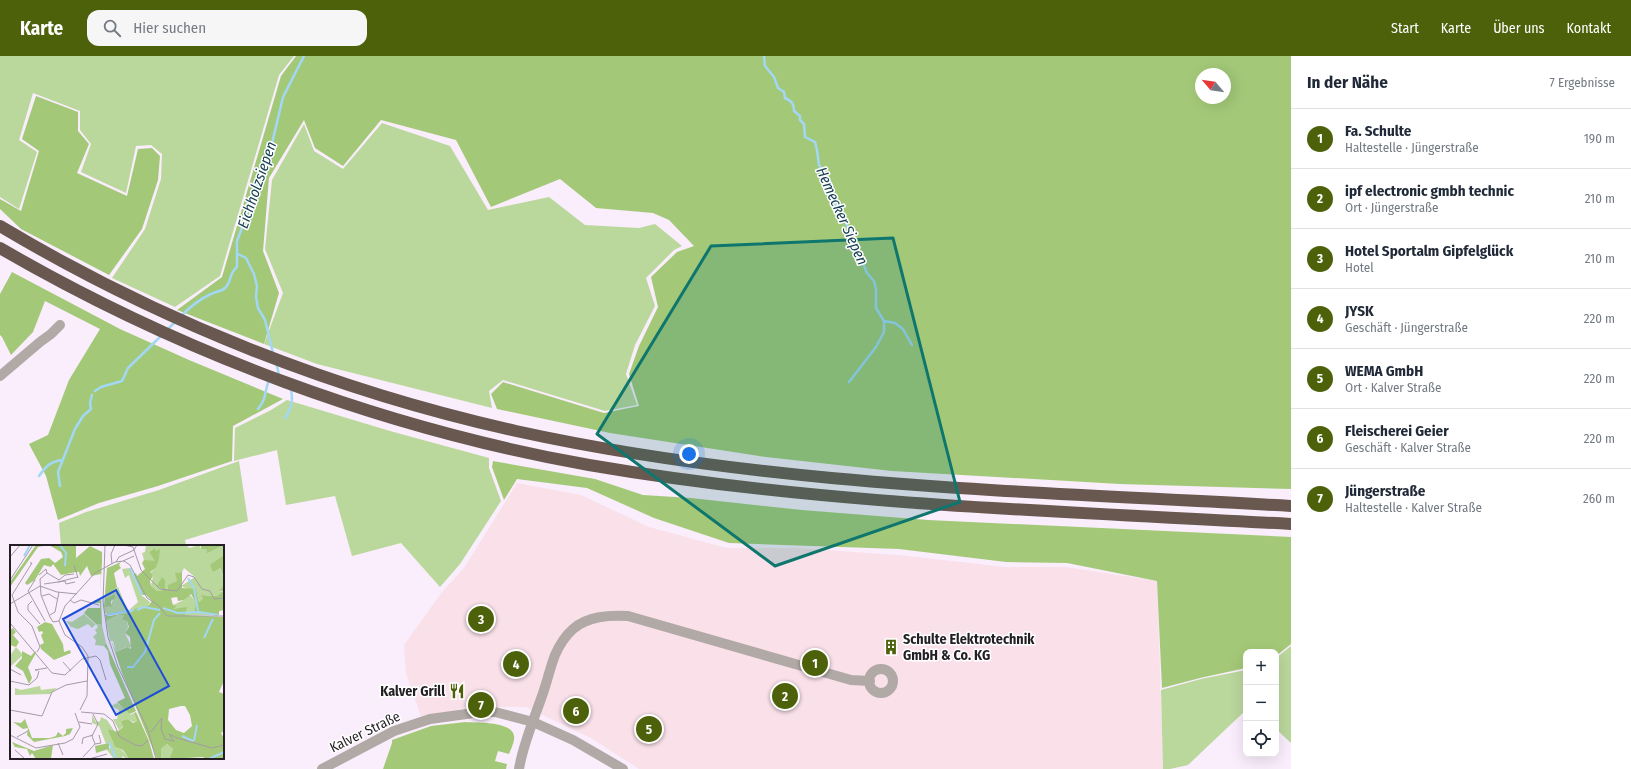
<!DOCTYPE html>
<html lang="de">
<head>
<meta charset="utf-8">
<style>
  body { margin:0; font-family:"Fira Sans Condensed",sans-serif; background:#f6f6f7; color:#1f2937 }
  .controls { position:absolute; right:12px; bottom:12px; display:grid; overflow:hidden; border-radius:8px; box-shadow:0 4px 16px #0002 }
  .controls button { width:36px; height:36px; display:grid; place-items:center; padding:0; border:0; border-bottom:1px solid #e0e1e3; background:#fff; color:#1f2937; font:20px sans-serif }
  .compass { position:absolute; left:1195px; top:12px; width:36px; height:36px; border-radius:50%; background:#fff; box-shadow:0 4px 16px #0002; rotate:299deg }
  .you { position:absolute; left:689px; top:398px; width:14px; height:14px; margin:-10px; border:3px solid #fff; border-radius:50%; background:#1a73e8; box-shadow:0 0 0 6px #1a73e833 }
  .badge { display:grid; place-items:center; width:26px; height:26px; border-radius:50%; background:#4d610b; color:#fff; font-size:13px; font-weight:700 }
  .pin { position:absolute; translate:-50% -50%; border:2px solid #fff; box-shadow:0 1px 4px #0006 }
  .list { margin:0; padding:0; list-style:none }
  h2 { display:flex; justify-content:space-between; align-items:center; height:52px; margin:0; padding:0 16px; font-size:17px }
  h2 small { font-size:13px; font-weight:400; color:#747a83 }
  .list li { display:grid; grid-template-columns:26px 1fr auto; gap:12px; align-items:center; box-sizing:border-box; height:60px; padding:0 16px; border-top:1px solid #e0e1e3 }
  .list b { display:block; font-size:15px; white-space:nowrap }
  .list p { margin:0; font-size:13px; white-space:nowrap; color:#747a83 }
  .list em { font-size:13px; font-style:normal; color:#747a83 }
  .icon { flex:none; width:22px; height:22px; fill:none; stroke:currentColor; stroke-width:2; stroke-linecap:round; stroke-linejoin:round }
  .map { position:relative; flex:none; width:1291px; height:713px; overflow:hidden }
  header { display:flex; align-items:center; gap:24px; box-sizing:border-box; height:56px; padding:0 20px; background:#4d610b; color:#fff }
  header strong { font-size:19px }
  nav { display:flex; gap:22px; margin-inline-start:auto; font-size:14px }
  .search { width:280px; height:36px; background:#f6f6f7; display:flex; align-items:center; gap:10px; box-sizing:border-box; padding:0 14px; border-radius:12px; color:#747a83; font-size:15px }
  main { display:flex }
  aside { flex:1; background:#fff }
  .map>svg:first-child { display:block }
</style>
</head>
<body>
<header>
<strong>Karte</strong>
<div class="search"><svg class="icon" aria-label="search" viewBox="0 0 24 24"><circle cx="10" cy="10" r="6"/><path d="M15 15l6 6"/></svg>Hier suchen</div>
<nav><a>Start</a><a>Karte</a><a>Über uns</a><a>Kontakt</a></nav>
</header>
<main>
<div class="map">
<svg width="1291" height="713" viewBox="0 0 1291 713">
  <rect width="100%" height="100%" fill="#faedfc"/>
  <!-- commercial -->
  <path fill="#f9e0e9" d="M517,427L581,439L649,471L727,492H797L897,499L1005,511H1066L1157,525L1163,713H639L591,682L526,651H473L421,660L406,618L404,589L442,536L464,512Z"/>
  <!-- green -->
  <path fill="#bad79c" d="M0,0H294L279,19L220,220L175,251L112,222L145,173L161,123L162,98L151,89L136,90L126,137L81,116L91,88L80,74V55L33,37L19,84L37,96L19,153L0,141Z
    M382,67L450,90L488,154L549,141L585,169L639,172L655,168L682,190L674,194L646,222L655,250L635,289L626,318L637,349L605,355L503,324L489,335L492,352L317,308L264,288L283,237L265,193L272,124L304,68L314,95L343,113Z
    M287,344L390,375L489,402V412L501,445L460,508L440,531L401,487L352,500L335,440L286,449L277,394L234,405L235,372L271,354Z
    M239,405L248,465L185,484L186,490H61L59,467L86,456L159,434Z
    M1291,590V687L1276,673V602Z
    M1246,614V654L1188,709L1170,713H1163L1161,634L1201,623Z"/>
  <!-- forest -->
  <path fill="#a3c978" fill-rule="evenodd" d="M296,0H1291V433L1120,428L892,415L766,401L610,377L497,353L491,338L503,326L604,357L639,350L629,318L639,290L658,251L651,221L677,196L694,190L669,164L653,157L596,152L560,123L491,151L456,84L381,64L343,110L315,92L304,64L269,122L263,195L279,237L264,288L177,254L222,221L281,20ZM1201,18H1225V42H1201Z
    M36,40L78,56V75L89,88L77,117L127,140L138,93L152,92L160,100L158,124L142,173L109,219L21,173L0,153V143L21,155L39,95L22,83Z
    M12,216L120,273L189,304L283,343L233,370L232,405L158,430L99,447L58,464L46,420L29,388L48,379L69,324L100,273L45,245L33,276L11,299L2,281L0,279V238Z
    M493,405L595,423L643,439L691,442L802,454L928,464L1291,481V588L1276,600V596H1246V612L1200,622L1162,632L1157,525L1067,507L1006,506L899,493L729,487L654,462L587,432L517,423L504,444L492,411Z
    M465,666C477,667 512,665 514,680C515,685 511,693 509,698L498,695L495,705L507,708L506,713H383L392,687V684L431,670Z"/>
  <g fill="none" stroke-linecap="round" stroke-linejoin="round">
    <!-- stream -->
    <path stroke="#a2d7f5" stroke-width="2.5" d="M764,0L765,10L774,21L778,32L784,36L785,42C792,45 794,48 794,55L800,60V64L804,68L805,81L815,86L817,94L819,109L831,127L838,157L846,167L867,217L874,225L876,234V252L884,265V276L876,291L849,326
      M238,198L246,202L254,218L257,230L256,241L258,252L265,264L273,297
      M181,260C190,251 200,243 211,238C215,236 222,235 225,232C232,225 229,217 237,211V185L247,159L248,146L256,134L265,108L269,100L283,41L304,0
      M884,265L895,267L903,273L912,289
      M167,274L176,265
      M276,306L279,319
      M95,335L101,331L122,325L128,312L162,279
      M258,353C267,342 264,337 269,324
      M285,362C292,352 293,344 291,333
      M39,420C46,410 51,405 63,404
      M60,430L58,416L75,373L83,360L91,353L90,347L92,339"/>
    <!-- minor -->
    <path stroke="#b1a9a5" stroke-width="10" d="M0,320L40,286L51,278L60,269
      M869 625a12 12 0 1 1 24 0a12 12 0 1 1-24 0Z
      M322,713L394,675L430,663L481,656H495L533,666L573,684L623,713
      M519,713C523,688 534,663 542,640C547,626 550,612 555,599C559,590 565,580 573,573C588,560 609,559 628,560L851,624L870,625"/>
    <!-- highway -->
    <path stroke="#685850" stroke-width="12" d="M0,170C159,265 335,335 516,375C771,431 1032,435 1291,450
      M0,192C181,297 382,372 589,409C821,449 1057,455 1291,468"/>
  </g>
  <!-- marked area -->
  <path fill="#0f766e" fill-opacity="0.2" stroke="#0f766e" stroke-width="3" stroke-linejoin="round" d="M893,182L960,446L775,510L597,378L711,190Z"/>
  <!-- icons -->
  <defs>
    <symbol id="building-bare" viewBox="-9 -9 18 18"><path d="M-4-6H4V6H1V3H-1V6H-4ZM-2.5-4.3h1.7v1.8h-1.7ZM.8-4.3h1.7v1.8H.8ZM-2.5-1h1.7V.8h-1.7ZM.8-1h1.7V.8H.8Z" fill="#4d610b" stroke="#fff" stroke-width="2.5" paint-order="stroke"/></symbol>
    <symbol id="restaurant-bare" viewBox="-9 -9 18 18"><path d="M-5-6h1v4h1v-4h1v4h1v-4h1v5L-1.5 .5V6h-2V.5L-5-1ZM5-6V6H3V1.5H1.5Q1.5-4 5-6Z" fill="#4d610b" stroke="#fff" stroke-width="2.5" paint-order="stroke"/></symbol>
  </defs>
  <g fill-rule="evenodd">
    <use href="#building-bare" x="880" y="580" width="22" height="22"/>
    <use href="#restaurant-bare" x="446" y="624" width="22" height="22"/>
  </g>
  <g text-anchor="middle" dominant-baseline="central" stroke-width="3" stroke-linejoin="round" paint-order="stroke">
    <!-- poi labels -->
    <g font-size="14" font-weight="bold" fill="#241f25" stroke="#fff" text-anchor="start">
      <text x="903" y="583">Schulte Elektrotechnik<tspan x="903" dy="16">GmbH &amp; Co. KG</tspan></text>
      <text x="445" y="635" text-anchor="end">Kalver Grill</text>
    </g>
    <!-- street labels -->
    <g font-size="14" fill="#241f25" stroke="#fff">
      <text transform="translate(365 676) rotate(-26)">Kalver Straße</text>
    </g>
    <!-- water labels -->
    <g font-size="15" font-style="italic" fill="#174155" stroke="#fff">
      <text transform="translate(257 129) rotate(-71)">Eichholzsiepen</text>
      <text transform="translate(842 160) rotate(66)">Hemecker Siepen</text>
    </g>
  </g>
  <!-- overview -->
  <g transform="translate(10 489)">
    <rect width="214" height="214" fill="#faedfc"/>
    <path d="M136,0H175L180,3L189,0L191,4L197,5L196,9L214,0V10L203,27L209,22L214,33V40L210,47L213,46L207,51L192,50L193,53L189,57L186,44H178L171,41L185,32L174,23L172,27L166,28L167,36L157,40L158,44L147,41L153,45L147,46L141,41L143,31L140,28L146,23L149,5L146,7L145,3L139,7L146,16L138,17L134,15L132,8L135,7ZM120,23L131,50L140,57L138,61L122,64V67L99,70L95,68L94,62L106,60H101L105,49L96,53L99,46L108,42L118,66L128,57L119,30L115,33L112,24ZM179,49L187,58L184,68L211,70H175L164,64L163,60L174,55ZM74,69L85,79L92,80L96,98L94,101L85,100L86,95L83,92L87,88L85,85L88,82L86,79L82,83L78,79L68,84L61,82L56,76L62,77ZM108,70H114L112,75L117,76L118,82L115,88L121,101L120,103L116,102L106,107L103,96H100L96,76ZM6,102L13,110L1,121L0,111ZM30,141L31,145L47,143L40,149L5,150V143L11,145ZM107,158L119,166L120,170L124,168L127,176L123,177L118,174L111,176L113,181L107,187L104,188L101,184L98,186L105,202L112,205L118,212L116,214L113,211L111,214H104L97,205L101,202L99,198L96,199L89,181L82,178V170L86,177L90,176L91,172L97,175L105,187L109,185L103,174H107L109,165L101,161ZM157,199L163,204L159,214H151V204Z" fill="#bad79c"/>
    <path d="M26,0H38L28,2L0,42V37ZM39,0H66V13L80,1L92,7V17L90,50L91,29L81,31L77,21L70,31L69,27H66L51,30L43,19L41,22L34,20L25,35L17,40L15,38L31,14L39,13L45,18L53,12L51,7ZM191,0H214L196,9L197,5L191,4ZM145,3L146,6L150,4L149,13L146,23L140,27L143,31L140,36L141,41L147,46L153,45L147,41L152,32L155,35V43L158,44L157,40L167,36L165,28L172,27V43L186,44L189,57L193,53L191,50L207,51L213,46H209L214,40V65L209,66V70L184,68L186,58L181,49L174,55L168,56L167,52L161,53L163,60L166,61L164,64L177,62L175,70L214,72V136L209,147L214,149V186L211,188L214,193V214H195L193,212L159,214L163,204L157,199L151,204V214H147L112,128L101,95L106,107L117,102L121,104L120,92L115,88L119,82L117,76L112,75L114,70H108L96,76L95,69L99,71L122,67V64L138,61L142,56L136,50H131L123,30L126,28L127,31L135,24L132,18L134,15L145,16L139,7ZM171,161H175L180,170L182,181L174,188L166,185L158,175L159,164ZM214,10V33L210,23L203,27L200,20ZM111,17L109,20L111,23L104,28L107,42L96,50V53L105,49V53L101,56V60L105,61L94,62L97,23ZM85,55H91L92,80L86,79L74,68L78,63H90V58H84ZM35,77L42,79L53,99L54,107L60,105L61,108L44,115L31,104L30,100L34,98L31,90L33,88L32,86L29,87L27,82ZM3,83L6,87L3,90L9,97L6,102L0,100V85ZM96,98L126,166L120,169L107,157L115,153L100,119L98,106L94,101ZM12,106L21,111L25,106L26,108L18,122L22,133L19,139L13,126L5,121L12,113ZM126,167L139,196L144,214H116L118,212L113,205L105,202L98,186L99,184L107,187L113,182L111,176L118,174L123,178L127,176L124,168ZM15,174L22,193H40L46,191L48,187L53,191L56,188V184L63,183L60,189L55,191L24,197L17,190L18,183L13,184L3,177L11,178ZM2,197L24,206L43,200L41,214H26L22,208L20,211L17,204L5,202ZM99,198V204L86,208L85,201Z" fill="#a3c978" fill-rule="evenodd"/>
    <path fill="none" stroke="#a2d7f5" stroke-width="2" d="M50,0L56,8L55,21M14,11L20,0M120,23L132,50M178,33L184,43L188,66M153,63L168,68L189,67L208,70M127,65L134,62L150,65M97,70L124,65M194,93L203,74M117,122H123L135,107L144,75L150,68M172,191L183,196M184,196L187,180M99,197L106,214M199,214L214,207"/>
    <path fill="none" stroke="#a49ba6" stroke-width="1" d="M95,0L93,57L98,92L108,122L138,185L146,214M114,0L123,2L131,25L150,44L167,46L178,30L184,32L192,44L200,46L204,54L214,53M0,12L10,0M113,16L124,11M106,17L109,12L124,5L127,0M20,18H22L2,50L8,67L22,81L30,102L27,107M102,19L101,9L105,0M64,20L68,33M29,30L36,24L37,28M0,35L23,0M25,35L18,46L35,76M65,37L56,39L55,36L48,37L68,32M34,39L48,37M32,51L39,49L47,54M60,55L64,58L71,55L89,60M22,56L18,60V65L30,79M0,59L30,41L47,47L67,49M40,70L45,67L49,47M49,76L43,77L40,72L31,50L30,34L37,28L49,35L55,30L64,29M0,78L42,128L55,130L72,114L86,111L90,115L96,135M53,117L61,126M0,124L11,130M28,125H25L37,123M0,136L19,140L27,133L29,126M0,165L32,171L42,147L56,140L77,136M70,165L77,151L78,111L72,102L55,90L49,76L55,61L85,28L105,17L114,16L120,20L137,53L148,60L157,71H214M71,167L94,169L103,176L109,191L125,200L132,201L138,195M69,177L82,179M141,187L152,173L151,184L155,194L164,196L159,189L167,193L202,203L214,200M0,190L26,203L55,198L63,194L70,182L65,168M7,192L18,186M48,198L53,210M72,199L73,193L83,190M85,199L91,198L89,190M5,205L15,214M73,212L85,199L82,191L88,179L83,169M79,214L97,209"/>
    <path fill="#1d4ed8" fill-opacity="0.15" stroke="#1d4ed8" stroke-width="2" d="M106,45L159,141L106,170L53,74Z"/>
    <rect width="214" height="214" fill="none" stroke="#241f25" stroke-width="2"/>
  </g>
</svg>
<div class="controls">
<button>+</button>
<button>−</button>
<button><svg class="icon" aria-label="locate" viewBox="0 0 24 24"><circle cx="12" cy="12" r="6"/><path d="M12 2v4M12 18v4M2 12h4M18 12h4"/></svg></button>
</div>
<svg class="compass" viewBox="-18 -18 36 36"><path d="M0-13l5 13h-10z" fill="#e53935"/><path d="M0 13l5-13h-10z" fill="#747a83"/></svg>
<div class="you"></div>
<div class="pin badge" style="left:815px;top:607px">1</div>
<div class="pin badge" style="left:785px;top:640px">2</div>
<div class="pin badge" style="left:481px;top:563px">3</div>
<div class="pin badge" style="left:516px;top:608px">4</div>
<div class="pin badge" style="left:649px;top:673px">5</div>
<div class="pin badge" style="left:576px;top:655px">6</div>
<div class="pin badge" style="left:481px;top:649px">7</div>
</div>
<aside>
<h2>In der Nähe<small>7 Ergebnisse</small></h2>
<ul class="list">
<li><span class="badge">1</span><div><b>Fa. Schulte</b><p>Haltestelle · Jüngerstraße</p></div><em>190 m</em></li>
<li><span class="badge">2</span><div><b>ipf electronic gmbh technic</b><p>Ort · Jüngerstraße</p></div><em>210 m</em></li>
<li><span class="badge">3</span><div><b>Hotel Sportalm Gipfelglück</b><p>Hotel</p></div><em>210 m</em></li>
<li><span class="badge">4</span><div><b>JYSK</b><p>Geschäft · Jüngerstraße</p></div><em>220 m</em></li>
<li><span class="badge">5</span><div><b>WEMA GmbH</b><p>Ort · Kalver Straße</p></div><em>220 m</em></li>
<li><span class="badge">6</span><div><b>Fleischerei Geier</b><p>Geschäft · Kalver Straße</p></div><em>220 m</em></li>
<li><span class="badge">7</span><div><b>Jüngerstraße</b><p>Haltestelle · Kalver Straße</p></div><em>260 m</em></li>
</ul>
</aside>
</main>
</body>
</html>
